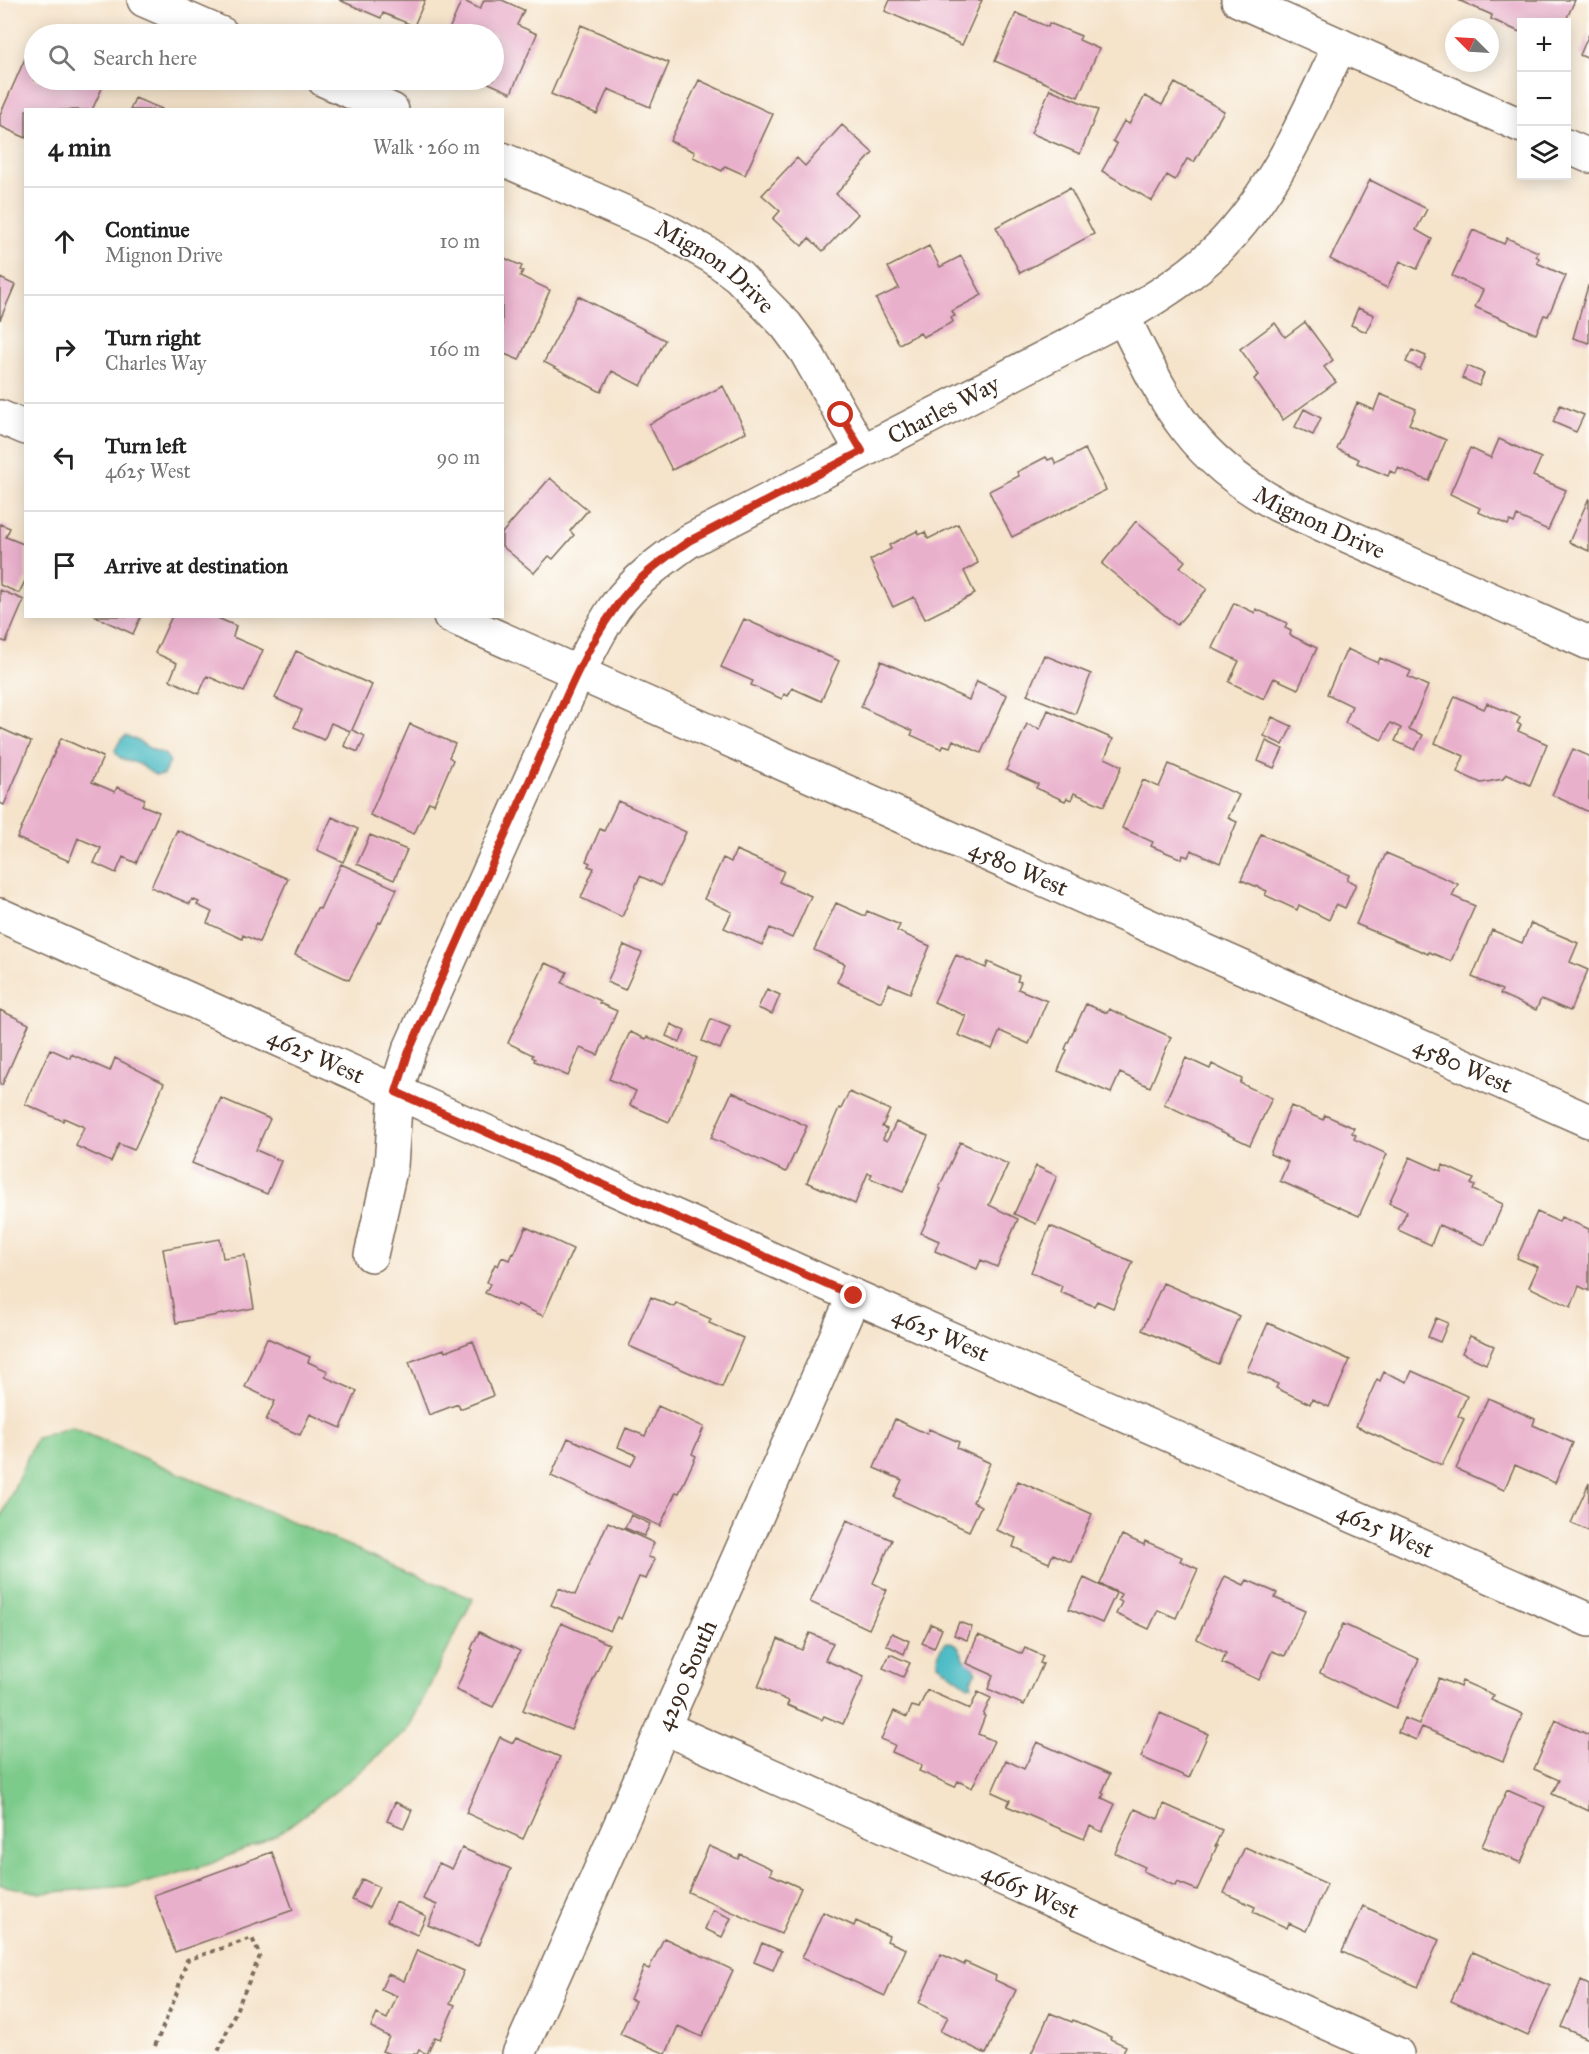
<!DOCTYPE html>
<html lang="en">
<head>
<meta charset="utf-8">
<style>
  body { margin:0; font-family:"IM FELL Great Primer",serif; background:#f6f6f6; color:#222 }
  .controls { position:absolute; right:18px; top:18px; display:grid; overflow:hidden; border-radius:0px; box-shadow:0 3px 15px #0003 }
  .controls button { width:54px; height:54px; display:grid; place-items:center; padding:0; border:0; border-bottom:2px solid #e0e0e0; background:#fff; color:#222; font:30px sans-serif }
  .compass { position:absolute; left:1445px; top:18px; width:54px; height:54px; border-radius:50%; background:#fff; box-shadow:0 3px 15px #0003; rotate:294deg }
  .stop { position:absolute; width:18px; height:18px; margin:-14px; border:4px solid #c8321e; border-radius:50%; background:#fff }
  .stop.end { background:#c8321e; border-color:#fff; box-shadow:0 2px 6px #0008 }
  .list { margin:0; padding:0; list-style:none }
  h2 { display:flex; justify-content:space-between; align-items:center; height:78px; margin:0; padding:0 24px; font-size:26px }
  h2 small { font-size:20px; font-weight:400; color:#767676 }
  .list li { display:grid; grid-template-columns:39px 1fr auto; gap:18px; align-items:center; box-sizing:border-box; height:108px; padding:0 24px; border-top:2px solid #e0e0e0 }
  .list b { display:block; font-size:22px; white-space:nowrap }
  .list p { margin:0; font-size:20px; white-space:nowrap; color:#767676 }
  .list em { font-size:20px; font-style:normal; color:#767676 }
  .icon { flex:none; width:33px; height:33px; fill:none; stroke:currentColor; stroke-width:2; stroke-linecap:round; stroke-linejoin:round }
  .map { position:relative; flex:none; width:1589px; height:2054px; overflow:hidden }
  .search { position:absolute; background:#fff; box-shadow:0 3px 15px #0003; left:24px; top:24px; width:480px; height:66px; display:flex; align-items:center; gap:15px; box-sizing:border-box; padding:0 21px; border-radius:33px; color:#767676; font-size:22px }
  .panel { position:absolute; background:#fff; box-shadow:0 3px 15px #0003; left:24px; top:108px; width:480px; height:510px; border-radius:0px }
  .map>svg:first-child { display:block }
</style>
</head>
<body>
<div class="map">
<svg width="1589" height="2054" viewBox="0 0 1589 2054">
  <rect width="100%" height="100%" fill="#fdfcf7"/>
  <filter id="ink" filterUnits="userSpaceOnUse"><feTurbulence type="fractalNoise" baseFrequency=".0167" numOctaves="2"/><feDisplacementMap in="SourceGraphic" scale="12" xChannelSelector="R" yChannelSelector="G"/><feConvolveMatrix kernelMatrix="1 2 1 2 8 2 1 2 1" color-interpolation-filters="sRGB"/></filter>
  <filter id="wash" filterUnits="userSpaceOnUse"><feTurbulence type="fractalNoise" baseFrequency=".008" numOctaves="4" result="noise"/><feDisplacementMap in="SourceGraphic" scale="24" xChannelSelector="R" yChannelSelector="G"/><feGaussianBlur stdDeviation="1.35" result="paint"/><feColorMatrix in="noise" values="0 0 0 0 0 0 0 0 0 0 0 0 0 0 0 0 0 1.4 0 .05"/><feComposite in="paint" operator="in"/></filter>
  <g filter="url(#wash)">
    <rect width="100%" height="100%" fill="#f5e3ca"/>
    <!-- green -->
    <path fill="#7dcb8b" stroke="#5c7a54" stroke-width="1.5" d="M71,1427L473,1599L407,1731L345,1784L277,1835L210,1864L138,1885L41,1893L0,1885V1520L36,1438Z"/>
    <!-- water -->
    <path fill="#4ebcc5" stroke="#447372" stroke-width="1.5" d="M126,736C136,738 140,743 149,748C158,753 165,751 170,762L163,775H155C149,772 145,767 139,764C129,760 119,762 115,750L121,739Z
      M947,1642C962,1642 959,1653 966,1661C971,1666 974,1666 977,1672L971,1681L972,1685L968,1686L938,1664C938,1654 938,1648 947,1642Z"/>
    <g id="blocks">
      <!-- building -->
      <path fill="#e9b0cc" d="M339,0H425L414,26L383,13L381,18Z
        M462,0L480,9L484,0H502L524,10L517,25L537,34L511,93L482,80H494V34H447Z
        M890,0H982L962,45L885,11Z
        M1458,0H1575L1565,22H1522V33L1491,19L1492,15Z
        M1016,13L1048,27L1049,23L1081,36L1079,40L1099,49L1078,97L995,61Z
        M581,25L669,63L650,107L608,89L597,114L551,94Z
        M1589,34V59L1580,55Z
        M28,52L34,55V80H89L103,86L92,110H26V138L0,126V115Z
        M699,80L773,114L745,175L725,166L722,171L693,157L695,152L670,141Z
        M1175,83L1224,111L1194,162L1187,159L1175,180L1167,175L1152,201L1102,171L1117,144L1113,141L1124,121L1129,124L1145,96L1162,105Z
        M1050,89L1098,110L1080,154L1031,133Z
        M135,98L162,109V110H130Z
        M842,125L873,153L836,194L858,214L823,251L809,238L802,246L773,219L780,211L762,195L797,158L805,166Z
        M1370,180L1427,209L1416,230L1432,239L1417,269L1400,261L1387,288L1330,259Z
        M1070,188L1094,234L1020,273L996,227Z
        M1473,230L1504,244L1507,238L1538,252L1536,256L1539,258L1537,263L1566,276L1548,316L1544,315L1536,334L1475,307L1483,290L1452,276Z
        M929,246L940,267L961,256L982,295L952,311L955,316L951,317L953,322L923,337L920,333L899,344L876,299L899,288L888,267Z
        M502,257L522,266L520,270L523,271L520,276L550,290L519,360L502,353Z
        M0,278L15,285L0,320Z
        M1588,286L1589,287V343L1573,338Z
        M578,296L665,340L641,386L612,371L601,392L544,362Z
        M1358,308L1374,315L1366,332L1351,325Z
        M1305,322L1333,360L1324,367L1336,382L1283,420L1254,379L1259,375L1240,349L1275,323L1285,337Z
        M1412,350L1426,356L1420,369L1406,362Z
        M1467,366L1484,373L1479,386L1462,378Z
        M723,386L746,432L672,470L649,424Z
        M1380,394L1416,409L1409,424L1446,440L1429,481L1398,468L1396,474L1390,471L1388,476L1357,463L1359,459L1337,449L1357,403L1374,410Z
        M1560,405L1584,415L1576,432L1553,422Z
        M1304,409L1321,418L1313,435L1295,427Z
        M1499,439L1541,458L1533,476L1566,490L1548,530L1517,516L1514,523L1510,521L1508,525L1478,512L1480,508L1450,494L1470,448L1491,458Z
        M1085,449L1106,490L1012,537L989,491L1019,476L1017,472L1046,457L1048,460L1053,458L1056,464Z
        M550,478L588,510L570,531L574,535L553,559L549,556L534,573L502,546V533Z
        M1589,498V551L1569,542Z
        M1136,521L1185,561L1180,567L1207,589L1177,625L1102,564Z
        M0,524L10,528L6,537L26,545V579L19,593L0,585Z
        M958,524L978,563L964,571L975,594L925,619L914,597L893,607L870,560L891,549L889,545L917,531L919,535L925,532L928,539Z
        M0,590L24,600L6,642L0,640Z
        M1234,603L1255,613L1256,609L1287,623L1285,628L1291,631L1290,635L1317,648L1298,689L1274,678L1264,699L1229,682L1239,661L1212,648Z
        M94,616H141L133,634Z
        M172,616H213L236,626L233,637L263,650L244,692L207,676L199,694L170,680L177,663L155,653Z
        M744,619L839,661L821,701L792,688L788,696L784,694L782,699L751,685L753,681L721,667Z
        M1347,649L1378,663L1380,658L1411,671L1408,677L1428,686L1409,729L1423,735L1415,750L1395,741L1401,728L1390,723L1382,740L1345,723L1352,706L1327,694Z
        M296,651L372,685L352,730L365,736L358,752L344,746L350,731L331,723L324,740L294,727L302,710L275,698Z
        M1044,655L1091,674L1075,714L1027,695Z
        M881,661L969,700L977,681L1007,695L981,753L953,740L950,747L944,745L942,749L911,735L913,731L861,707Z
        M1455,696L1484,709L1487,703L1520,717L1517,723L1521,725L1518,731L1547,744L1530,785L1506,774L1503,779L1481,783L1457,772L1464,756L1435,743Z
        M1048,710L1113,739L1105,758L1122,766L1104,806L1074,793L1071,800L1067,798L1065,801L1036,788L1038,784L1006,770L1027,724L1040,729Z
        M1272,717L1292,726L1283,745L1264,736Z
        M410,724L455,744L449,757L453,760L434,804L429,802L414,834L370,815Z
        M0,728L31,742L4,805L0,803Z
        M61,738L103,757L92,782L115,792L117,787L145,799L142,805L159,812L136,863L123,857L116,873L94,863L101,848L78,838L69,861L17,838Z
        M1266,741L1283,749L1274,768L1258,761Z
        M1573,749L1589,756V812L1552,795Z
        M1169,764L1239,795L1228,818L1237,822L1220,863L1191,850L1188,857L1183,855L1182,859L1151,846L1153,842L1122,828L1143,780L1159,787Z
        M618,801L686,832L661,886L640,876L622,917L581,898L594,868L588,866L590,863L586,861L600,829L604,831Z
        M332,817L358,829L343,862L317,850Z
        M177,830L288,879L259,942L243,935L242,939L207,923L212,912L197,905L199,902L192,899L190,904L151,887Z
        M1261,834L1349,875L1347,880L1356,884L1345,908L1336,904L1329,920L1299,905L1297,910L1265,895L1267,891L1241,880Z
        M370,835L407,850L394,880L357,864Z
        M736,850L784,871L779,882L811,896L792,938L770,928L762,945L724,928L732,912L704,899L723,858L731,862Z
        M1386,853L1458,884L1452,896L1475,906L1451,961L1429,952L1428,954L1356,924Z
        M341,864L397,889L381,923L379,922L349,980L295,955L317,908L320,909Z
        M836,903L865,916L867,911L900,925L897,931L930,946L910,993L889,984L881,1002L837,982L845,964L814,950Z
        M1531,923L1578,943L1570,962L1588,970L1570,1011L1541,999L1536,1010L1500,994L1502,990L1472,977L1492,930L1522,943Z
        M624,945L642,953L625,990L607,982Z
        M956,955L986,968L988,962L1019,976L1017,981L1021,982L1018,989L1047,1001L1029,1044L1000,1031L992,1049L958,1035L966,1016L934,1002Z
        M545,963L567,972L562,983L601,1001L599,1003L617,1011L598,1055L580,1048L568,1076L534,1061L535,1059L532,1057L533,1055L508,1043Z
        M767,989L780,995L772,1014L758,1008Z
        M1086,1004L1107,1013L1109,1009L1171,1037L1150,1087L1120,1073L1111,1093L1058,1071L1067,1050L1065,1049Z
        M0,1010L29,1024L2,1085H0Z
        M711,1019L730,1027L720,1049L702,1041Z
        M671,1024L685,1031L680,1042L666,1036Z
        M630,1032L646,1039L647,1037L658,1041L697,1058L669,1122L630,1105L636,1091L609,1079Z
        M50,1049L70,1058L71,1054L110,1071L115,1058L164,1083L134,1150L119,1144L111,1162L76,1146L84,1127L64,1118L63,1121L25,1104Z
        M1186,1058L1210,1069L1212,1064L1242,1079L1240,1083L1272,1098L1250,1145L1164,1104Z
        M732,1092L807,1126L786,1172L711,1138Z
        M849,1092L890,1110L882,1127L887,1129L883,1139L887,1141L896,1122L928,1136L903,1192L870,1178L872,1174L868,1173L855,1204L807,1182L839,1108L841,1109Z
        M221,1098L270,1119L256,1150L281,1161L267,1194L192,1163Z
        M1291,1106L1323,1120L1325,1115L1354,1128L1352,1133L1356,1135L1354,1139L1387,1154L1359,1216L1280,1181L1288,1162L1270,1154Z
        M960,1142L1008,1164L989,1205L1018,1219L997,1267L981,1260L977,1269L935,1251L939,1241L921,1233L941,1189L939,1188Z
        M1410,1157L1441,1171L1443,1165L1474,1179L1471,1184L1475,1186L1473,1190L1503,1204L1485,1245L1439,1225L1431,1245L1398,1230L1407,1211L1389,1203Z
        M1036,1166L1057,1176L1036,1224L1014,1214Z
        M1537,1212L1559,1222L1561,1217L1589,1229V1291L1579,1286L1571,1307L1529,1287L1538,1267L1517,1258Z
        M1050,1226L1133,1262L1113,1308L1097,1301L1094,1306L1060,1292L1062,1286L1031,1272Z
        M526,1227L573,1249L543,1316L517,1304L516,1307L485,1293L490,1284L487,1282L495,1264L498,1266L502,1257L509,1260L512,1253L514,1254Z
        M220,1239L223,1258L245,1255L254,1308L176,1323L163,1249Z
        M1163,1283L1239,1316L1218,1364L1142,1330Z
        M651,1297L674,1307L676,1303L711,1319L709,1323L743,1338L722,1387L629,1346Z
        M1436,1318L1448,1323L1440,1342L1428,1337Z
        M1268,1323L1350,1360L1329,1407L1312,1399L1310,1404L1276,1388L1278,1384L1247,1370Z
        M1470,1336L1494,1346L1486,1364L1462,1353Z
        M267,1338L310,1357L308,1362L328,1371L325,1377L357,1391L341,1428L310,1414L300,1435L266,1420L275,1401L245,1387Z
        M473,1341L493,1396L460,1409L458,1404L429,1415L409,1362L444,1349L445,1352Z
        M1412,1371L1467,1396L1458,1416L1464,1419L1442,1465L1356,1426L1377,1379L1380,1381L1384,1372L1407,1382Z
        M1488,1398L1535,1419L1533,1425L1573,1443L1555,1483L1515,1465L1504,1490L1456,1469Z
        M658,1406L704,1427L692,1454L696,1456L679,1493L676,1492L660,1526L551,1476L568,1438L631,1466L636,1455L618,1447L626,1428L645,1436Z
        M895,1419L927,1434L929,1429L959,1442L957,1448L990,1463L973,1502L981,1506L969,1531L894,1497L902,1480L874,1468Z
        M1018,1481L1092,1514L1071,1562L1053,1554L1049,1563L1013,1547L1016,1538L996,1530Z
        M1589,1483V1531L1571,1523Z
        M631,1515L650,1524L644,1536L625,1528Z
        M847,1520L892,1540L873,1583L887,1590L869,1629L810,1602Z
        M608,1522L654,1543L648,1557L655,1559L646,1579L639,1577L621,1619L617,1617L610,1631L551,1605L559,1588L575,1595Z
        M1122,1535L1144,1545L1145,1541L1182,1557L1180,1561L1198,1569L1176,1618L1158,1610L1149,1629L1116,1614L1122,1602L1118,1600L1121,1594L1100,1584Z
        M1225,1576L1244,1585L1247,1580L1277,1593L1275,1598L1305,1611L1285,1656L1272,1651L1259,1680L1222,1663L1226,1653L1197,1639Z
        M1084,1578L1116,1593L1102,1623L1069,1609Z
        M959,1622L972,1627L967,1640L954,1635Z
        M561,1623L609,1644L571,1730L523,1710Z
        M931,1624L942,1629L934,1648L922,1643Z
        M1343,1624L1419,1659L1396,1708L1320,1673Z
        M479,1632L520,1651L493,1707L456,1690L473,1650L471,1649Z
        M810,1633L833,1643L825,1660L864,1677L843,1724L824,1716L822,1720L787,1705L789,1701L758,1687L778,1639L802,1650Z
        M892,1633L909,1641L904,1654L886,1645Z
        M978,1635L1022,1654L1025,1648L1043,1656L1040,1663L1043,1664L1024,1705L988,1689L993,1675L966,1663Z
        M890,1654L910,1663L903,1677L883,1668Z
        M1439,1678L1460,1687L1462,1681L1494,1695L1491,1700L1523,1714L1503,1761L1422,1727L1416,1740L1398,1732L1404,1718L1419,1724Z
        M927,1690L970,1709L978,1692L991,1698L983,1715L985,1716L978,1734L994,1741L972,1788L958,1781L955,1787L919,1771L922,1765L892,1752L895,1745L881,1739L894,1711L907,1717L912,1706L919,1708Z
        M1160,1713L1208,1734L1189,1778L1141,1757Z
        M1556,1720L1589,1735V1811L1552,1794L1559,1780L1534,1769Z
        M500,1737L513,1743L516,1738L560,1757L523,1839L466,1813Z
        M1037,1742L1110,1774L1102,1793L1104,1794L1102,1798L1115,1804L1102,1832L1090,1826L1084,1839L1007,1806L1010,1800L992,1792L1006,1760L1024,1769Z
        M1507,1790L1545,1807L1521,1863L1482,1846Z
        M395,1802L412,1810L404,1828L387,1821Z
        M1164,1804L1222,1830L1215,1846H1217L1197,1890L1177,1882L1175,1886L1143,1871L1145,1867L1115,1853L1135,1809L1158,1819Z
        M709,1846L738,1859L740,1854L772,1869L770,1874L801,1888L781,1934L688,1892Z
        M1245,1847L1327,1884L1306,1931L1289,1923L1287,1928L1253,1912L1255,1907L1224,1893Z
        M462,1848L511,1869L478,1946L428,1925L437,1905L423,1899L439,1863L452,1869Z
        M272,1852L293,1910L175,1952L154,1895Z
        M362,1879L379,1887L369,1908L352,1900Z
        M396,1902L426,1916L417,1935L387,1921Z
        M1363,1906L1439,1940L1418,1987L1342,1952Z
        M713,1910L731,1918L722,1937L705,1929Z
        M823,1912L854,1926L856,1921L889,1936L887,1941L906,1949L885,1996L802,1958Z
        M664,1938L733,1970L702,2037L678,2026L666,2054L620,2034L635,2001L630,1999L644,1967L649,1969Z
        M762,1943L781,1951L773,1970L754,1962Z
        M417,1950L464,1971L450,2003L455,2005L440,2039L435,2037L427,2054L419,2050L417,2054H390L382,2051L389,2037L371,2027L377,2014L387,2019L397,1996L381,1989L388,1974L404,1981Z
        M1473,1952L1550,1986L1528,2036L1451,2001Z
        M941,1954L964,1965L965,1962L996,1976L995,1980L1016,1990L986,2054L940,2031L948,2017L919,2003Z
        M1581,1981L1589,1985V2039L1561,2027Z
        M1050,2013L1072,2022L1073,2020L1111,2037L1110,2039L1126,2046L1122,2054H1031Z"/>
    </g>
  </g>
  <g filter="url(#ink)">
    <use href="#blocks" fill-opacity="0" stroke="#7c6b5a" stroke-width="1.5"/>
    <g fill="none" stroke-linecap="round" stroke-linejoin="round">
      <defs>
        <g id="minor">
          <path d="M144,0L222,34"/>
          <path d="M1238,0L1522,126"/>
          <path d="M324,80L392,110"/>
          <path d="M1566,146L1589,156"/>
          <path id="s1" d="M502,159L665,230L713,257L738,276L786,325L806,352L862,451"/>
          <path id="s2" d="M1123,317C1166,403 1189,456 1278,505L1589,643"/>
          <path d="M0,417L26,428"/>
          <path id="s3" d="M450,616L1589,1121"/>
          <path id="s4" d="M0,915L854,1296L1589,1620"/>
          <path id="s5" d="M371,1255L391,1166L396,1092L409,1051L578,673C590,651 601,627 615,607C635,580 662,560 689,541L1123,317C1157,297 1191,276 1219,248C1275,191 1307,116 1340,45"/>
          <path id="s6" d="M665,1728L1397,2054"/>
          <path id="s7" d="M519,2054L854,1296"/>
        </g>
      </defs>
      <!-- minor casing -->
      <use href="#minor" stroke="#7c6b5a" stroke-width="36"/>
      <!-- path -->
      <path stroke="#7c6b5a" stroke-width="4" stroke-dasharray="4.5 4.5" stroke-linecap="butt" d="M155,2046L175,1998L187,1960L252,1938L260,1956L217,2054"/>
      <!-- minor -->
      <use href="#minor" stroke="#fff" stroke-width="33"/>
    </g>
  </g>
  <g fill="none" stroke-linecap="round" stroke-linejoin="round" filter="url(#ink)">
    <!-- route -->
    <path stroke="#c8321e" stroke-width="8" d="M841,415L862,451L689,541C662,560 634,580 615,608C579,658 557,719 532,775C491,867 450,959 409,1051L396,1092L854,1296"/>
  </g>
  <g text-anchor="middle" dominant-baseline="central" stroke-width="4.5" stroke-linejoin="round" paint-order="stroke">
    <!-- street labels -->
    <g font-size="24" fill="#3b2a1e" stroke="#fdfcf7">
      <text stroke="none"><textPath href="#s1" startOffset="240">Mignon Drive</textPath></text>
      <text stroke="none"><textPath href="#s5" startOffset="1084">Charles Way</textPath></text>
      <text stroke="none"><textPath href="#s2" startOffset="294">Mignon Drive</textPath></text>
      <text stroke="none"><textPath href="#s3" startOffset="622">4580 West</textPath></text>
      <text stroke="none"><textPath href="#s4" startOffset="346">4625 West</textPath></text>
      <text stroke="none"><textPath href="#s3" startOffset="1108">4580 West</textPath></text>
      <text stroke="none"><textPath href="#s4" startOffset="1030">4625 West</textPath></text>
      <text stroke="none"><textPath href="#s4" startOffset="1516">4625 West</textPath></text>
      <text stroke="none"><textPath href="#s7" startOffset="414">4290 South</textPath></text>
      <text stroke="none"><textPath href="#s6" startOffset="400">4665 West</textPath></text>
    </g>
  </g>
</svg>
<div class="controls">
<button>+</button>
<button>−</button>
<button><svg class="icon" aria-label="layers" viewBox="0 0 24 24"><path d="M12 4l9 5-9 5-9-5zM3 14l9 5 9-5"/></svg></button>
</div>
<svg class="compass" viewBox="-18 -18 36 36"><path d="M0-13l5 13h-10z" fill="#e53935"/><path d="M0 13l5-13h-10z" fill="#767676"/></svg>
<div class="stop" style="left:841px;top:415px"></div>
<div class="stop end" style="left:854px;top:1296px"></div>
<div class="search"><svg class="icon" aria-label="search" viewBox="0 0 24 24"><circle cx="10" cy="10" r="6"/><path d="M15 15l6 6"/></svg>Search here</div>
<section class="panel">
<h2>4 min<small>Walk · 260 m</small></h2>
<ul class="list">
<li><svg class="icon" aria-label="ahead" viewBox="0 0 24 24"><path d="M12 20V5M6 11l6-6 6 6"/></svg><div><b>Continue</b><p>Mignon Drive</p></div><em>10 m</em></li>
<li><svg class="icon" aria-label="right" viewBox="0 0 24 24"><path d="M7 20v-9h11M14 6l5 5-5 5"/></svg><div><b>Turn right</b><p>Charles Way</p></div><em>160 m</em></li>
<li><svg class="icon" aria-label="left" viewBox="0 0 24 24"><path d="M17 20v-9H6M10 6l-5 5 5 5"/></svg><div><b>Turn left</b><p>4625 West</p></div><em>90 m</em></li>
<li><svg class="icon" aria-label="arrive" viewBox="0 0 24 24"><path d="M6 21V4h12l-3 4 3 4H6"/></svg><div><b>Arrive at destination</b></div></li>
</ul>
</section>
</div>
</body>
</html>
